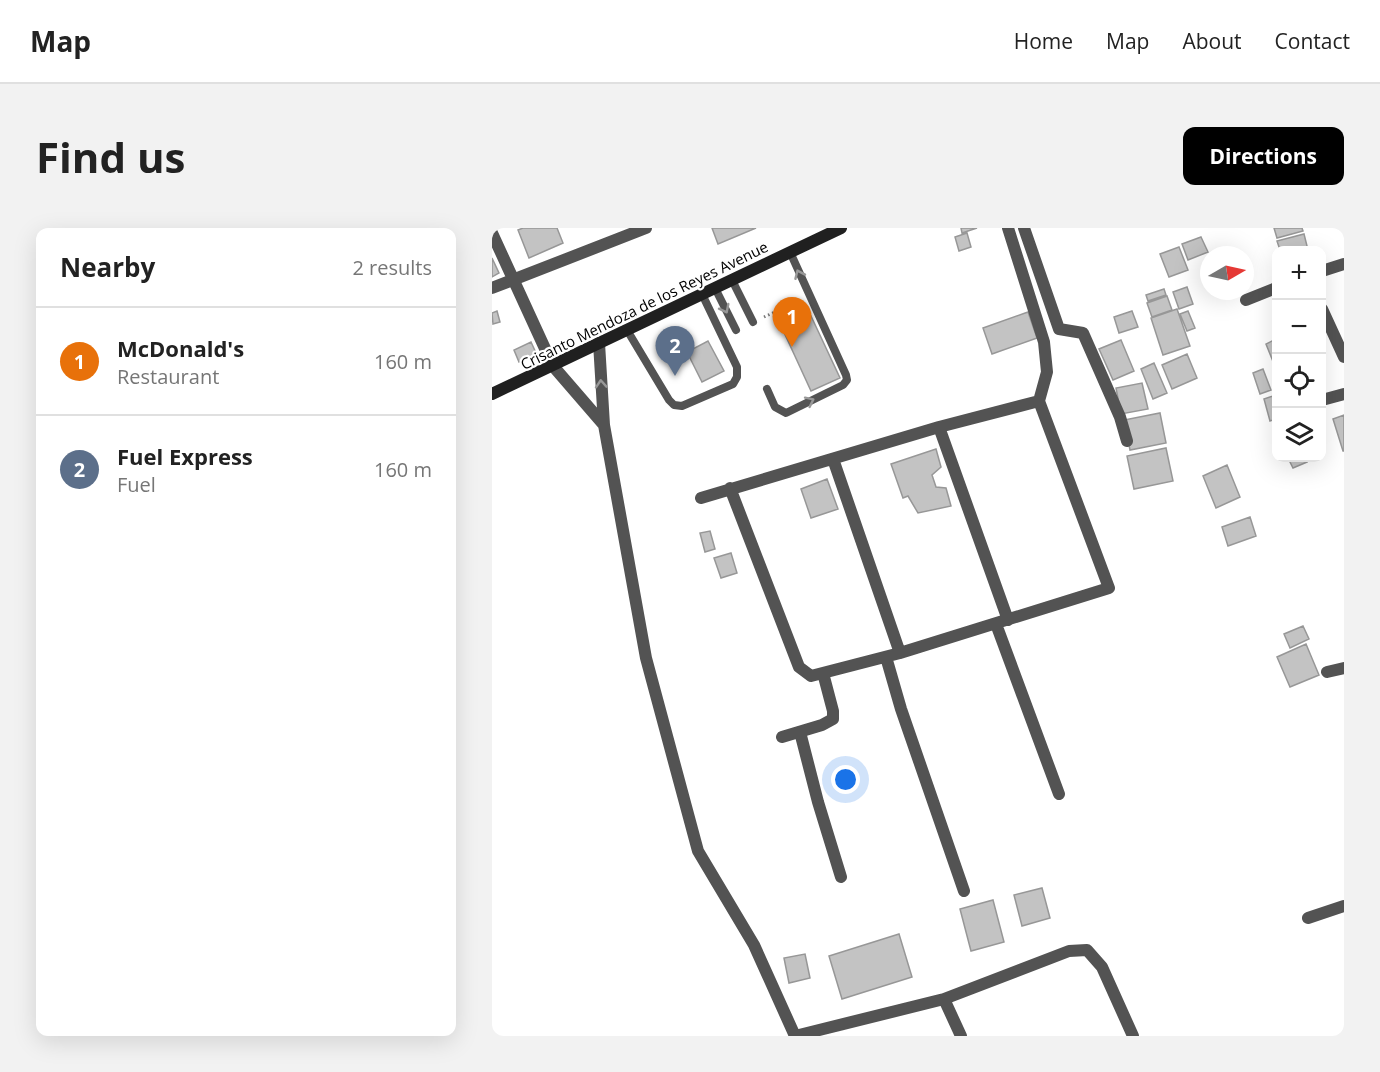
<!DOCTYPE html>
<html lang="en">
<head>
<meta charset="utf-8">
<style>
  body { margin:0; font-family:"Open Sans",sans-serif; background:#f2f2f2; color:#222 }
  .controls { position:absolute; right:18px; top:18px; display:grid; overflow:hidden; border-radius:12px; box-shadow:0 6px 24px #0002 }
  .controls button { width:54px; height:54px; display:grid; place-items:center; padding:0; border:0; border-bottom:2px solid #e0e0e0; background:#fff; color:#222; font:30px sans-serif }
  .compass { position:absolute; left:708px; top:18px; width:54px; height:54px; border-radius:50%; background:#fff; box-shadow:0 6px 24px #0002; rotate:81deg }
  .you { position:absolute; left:354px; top:552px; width:21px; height:21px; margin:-15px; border:4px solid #fff; border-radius:50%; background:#1a73e8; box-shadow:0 0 0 9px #1a73e833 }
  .badge { display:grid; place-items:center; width:39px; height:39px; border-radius:50%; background:#000; color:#fff; font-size:20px; font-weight:700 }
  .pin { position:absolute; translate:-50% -50px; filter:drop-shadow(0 2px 3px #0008) }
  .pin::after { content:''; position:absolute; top:32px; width:21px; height:18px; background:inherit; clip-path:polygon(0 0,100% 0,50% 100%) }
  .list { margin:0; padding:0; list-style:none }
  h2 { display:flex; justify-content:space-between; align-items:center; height:78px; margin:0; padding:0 24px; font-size:26px }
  h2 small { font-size:20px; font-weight:400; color:#767676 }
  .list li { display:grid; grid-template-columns:39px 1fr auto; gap:18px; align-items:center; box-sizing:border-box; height:108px; padding:0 24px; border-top:2px solid #e0e0e0 }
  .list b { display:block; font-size:22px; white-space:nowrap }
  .list p { margin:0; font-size:20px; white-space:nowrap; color:#767676 }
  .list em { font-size:20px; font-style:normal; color:#767676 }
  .icon { flex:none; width:33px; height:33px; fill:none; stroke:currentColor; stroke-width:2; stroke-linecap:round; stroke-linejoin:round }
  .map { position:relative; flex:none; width:852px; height:808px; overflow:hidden; border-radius:12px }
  header { display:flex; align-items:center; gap:36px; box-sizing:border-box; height:84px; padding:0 30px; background:#fff; border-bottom:2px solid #e0e0e0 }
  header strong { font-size:28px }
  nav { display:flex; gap:33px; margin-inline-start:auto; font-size:21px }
  .intro { display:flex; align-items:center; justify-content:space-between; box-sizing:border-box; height:144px; padding:0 36px }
  h1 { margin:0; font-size:42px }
  .button { padding:15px 27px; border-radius:12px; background:#000; color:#fff; font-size:21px; font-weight:700 }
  main { display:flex; gap:36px; padding:0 36px }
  aside { flex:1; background:#fff; border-radius:12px; box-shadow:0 6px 24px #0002 }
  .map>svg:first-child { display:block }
</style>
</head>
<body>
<header>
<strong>Map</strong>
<nav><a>Home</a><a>Map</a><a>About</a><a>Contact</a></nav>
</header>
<div class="intro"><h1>Find us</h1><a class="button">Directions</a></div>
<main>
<aside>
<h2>Nearby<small>2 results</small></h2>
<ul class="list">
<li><span class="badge" style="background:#e8710a">1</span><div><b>McDonald's</b><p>Restaurant</p></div><em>160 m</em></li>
<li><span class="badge" style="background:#5c6f8a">2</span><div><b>Fuel Express</b><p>Fuel</p></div><em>160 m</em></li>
</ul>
</aside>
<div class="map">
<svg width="852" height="808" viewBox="0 0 852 808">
  <rect width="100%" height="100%" fill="#fff"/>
  <!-- building -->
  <path fill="#c3c3c3" stroke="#979797" stroke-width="1.5" d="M31,0H65L71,15L37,30L26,2Z
    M220,0H264L226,16Z
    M469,0H485L470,5Z
    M782,0H810L811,3L785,10Z
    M475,5L479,19L467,23L463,9Z
    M812,6L816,22H788L785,13Z
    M709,9L716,24L696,32L690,16Z
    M687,19L696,42L677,49L668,26Z
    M0,30L7,45L0,49Z
    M695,59L701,76L687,81L681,64Z
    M672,61L674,67L656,73L654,67Z
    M675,68L680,82L660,89L655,75Z
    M685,81L698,118L671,127L659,90Z
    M5,83L8,94L1,96L0,85Z
    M640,83L646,99L627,105L622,89Z
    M696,83L703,100L695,103L688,86Z
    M536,84L545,110L500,126L491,100Z
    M319,88L348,150L319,163L291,102Z
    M784,111V141L774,116Z
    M629,112L642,143L621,152L607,121Z
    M216,113L232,143L210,154L195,124Z
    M39,114L45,127L27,134L22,122Z
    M695,126L705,150L680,161L670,137Z
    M662,135L675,165L661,171L649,141Z
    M771,141L779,162L768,166L761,145Z
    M650,155L656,181L629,186L624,160Z
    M784,167V191L778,193L772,171Z
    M668,185L674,215L638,222L632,192Z
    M852,187V223H851L841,191Z
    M674,220L681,253L642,261L635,228Z
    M444,221L449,239L440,247L444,259L454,260L459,278L426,285L416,268L411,270L399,236Z
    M796,230H813L815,234L801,240Z
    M735,237L748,269L724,280L711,248Z
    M335,251L346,281L319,290L309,261Z
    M758,289L764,308L736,318L730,299Z
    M218,303L223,321L213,324L208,305Z
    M239,325L245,345L229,350L222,330Z
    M811,398L817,411L798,420L792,406Z
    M814,416L827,447L798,459L785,429Z
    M550,660L558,690L530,698L522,667Z
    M501,672L512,714L479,723L468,681Z
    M407,706L420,749L350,771L337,728Z
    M313,726L318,750L297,755L292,730Z"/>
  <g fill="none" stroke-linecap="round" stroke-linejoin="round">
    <!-- path -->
    <path stroke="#757575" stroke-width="3" stroke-dasharray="1.5 3" stroke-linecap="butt" d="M272,89L307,73"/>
    <!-- service -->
    <path stroke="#535353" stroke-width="8" d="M240,52L261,94
      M223,60L244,102
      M135,102L177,172L182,177L190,178L241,156L245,149V139L210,66
      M275,161L283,179L294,185L351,157L355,152L354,147L298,24"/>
    <!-- minor -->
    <path stroke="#535353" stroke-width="12" d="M532,0L567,101L591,105L628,189L635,213
      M0,5L61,138L112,197
      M830,43L852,36
      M0,60L154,0
      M754,72L784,60
      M830,81L852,129
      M107,115L112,197L154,430L206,623L262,717L303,808
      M830,172L852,166
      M447,199L516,392
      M341,231L408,425
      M238,260L307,439L319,448L408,425L617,360L547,173L555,144L552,114L516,0
      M209,270L447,199L547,173
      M504,396L567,566
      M394,429L409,481L472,663
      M835,444L852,440
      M308,504L326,574L349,649
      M290,509L330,497L341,491V483L331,445
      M816,690L852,678
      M452,771L469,808
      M303,808L452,771L577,723L595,722L610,739L641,808"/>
    <!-- secondary -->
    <path stroke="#202020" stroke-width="12" d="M0,166L349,0"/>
  </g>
  <!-- one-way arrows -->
  <defs><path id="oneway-chevron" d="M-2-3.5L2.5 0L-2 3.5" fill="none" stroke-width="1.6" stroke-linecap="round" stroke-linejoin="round" transform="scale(1.5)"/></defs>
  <g stroke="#989898">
    <use href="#oneway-chevron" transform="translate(307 46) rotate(-114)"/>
    <use href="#oneway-chevron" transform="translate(233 81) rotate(63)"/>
    <use href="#oneway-chevron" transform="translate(109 156) rotate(-94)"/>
    <use href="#oneway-chevron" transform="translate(318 173) rotate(-26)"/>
  </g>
  <g text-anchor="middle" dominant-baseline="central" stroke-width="4.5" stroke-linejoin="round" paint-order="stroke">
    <!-- street labels -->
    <g font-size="15" fill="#000" stroke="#fff">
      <text transform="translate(152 77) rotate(-26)">Crisanto Mendoza de los Reyes Avenue</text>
    </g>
  </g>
</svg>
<div class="controls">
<button>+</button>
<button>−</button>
<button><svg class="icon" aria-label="locate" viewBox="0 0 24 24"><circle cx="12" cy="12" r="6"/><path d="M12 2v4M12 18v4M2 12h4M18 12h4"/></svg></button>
<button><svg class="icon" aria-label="layers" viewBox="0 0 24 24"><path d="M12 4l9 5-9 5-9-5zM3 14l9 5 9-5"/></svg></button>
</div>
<svg class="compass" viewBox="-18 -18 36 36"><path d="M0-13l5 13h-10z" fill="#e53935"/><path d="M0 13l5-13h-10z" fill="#767676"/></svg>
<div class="you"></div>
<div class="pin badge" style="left:300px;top:119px;background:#e8710a">1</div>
<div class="pin badge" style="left:183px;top:148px;background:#5c6f8a">2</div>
</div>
</main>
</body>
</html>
